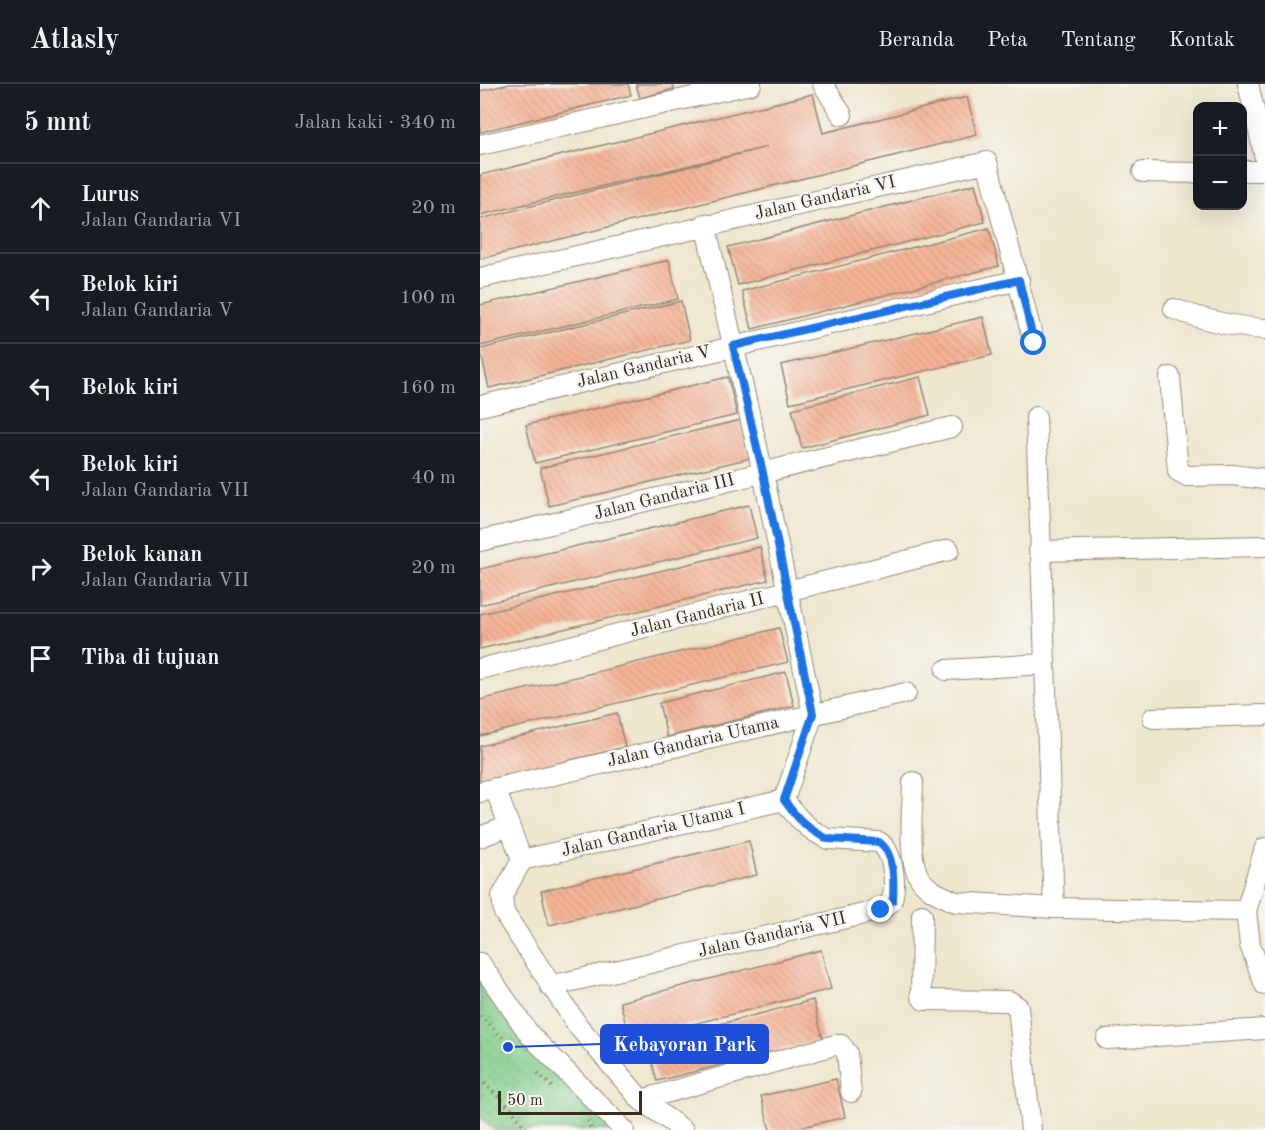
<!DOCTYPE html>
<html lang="id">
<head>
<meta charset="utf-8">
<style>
  body { margin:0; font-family:"Old Standard TT",serif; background:#20242c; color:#f1f3f6 }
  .controls { position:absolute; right:18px; top:18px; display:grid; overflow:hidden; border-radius:12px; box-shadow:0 6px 24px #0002 }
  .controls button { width:54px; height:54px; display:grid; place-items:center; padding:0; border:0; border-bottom:2px solid #363941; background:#171b24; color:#f1f3f6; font:30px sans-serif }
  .scale { position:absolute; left:18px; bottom:15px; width:144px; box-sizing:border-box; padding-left:6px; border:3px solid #3b2a1e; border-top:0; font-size:16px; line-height:21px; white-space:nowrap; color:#3b2a1e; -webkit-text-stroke:4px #f6f6f2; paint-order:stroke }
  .stop { position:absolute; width:18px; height:18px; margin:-14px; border:4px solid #1a73e8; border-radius:50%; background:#fff }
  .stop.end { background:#1a73e8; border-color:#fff; box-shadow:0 2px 6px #0008 }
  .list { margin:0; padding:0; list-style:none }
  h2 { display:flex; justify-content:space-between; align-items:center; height:78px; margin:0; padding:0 24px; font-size:26px }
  h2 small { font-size:20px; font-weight:400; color:#9ea1a6 }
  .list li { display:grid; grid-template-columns:39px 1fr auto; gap:18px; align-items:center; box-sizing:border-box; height:90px; padding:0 24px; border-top:2px solid #363941 }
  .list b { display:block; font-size:22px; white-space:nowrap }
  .list p { margin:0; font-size:20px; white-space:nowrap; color:#9ea1a6 }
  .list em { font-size:20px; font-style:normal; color:#9ea1a6 }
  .icon { flex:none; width:33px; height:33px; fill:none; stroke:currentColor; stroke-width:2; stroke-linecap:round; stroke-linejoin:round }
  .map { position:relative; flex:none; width:785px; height:1046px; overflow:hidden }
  header { display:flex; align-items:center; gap:36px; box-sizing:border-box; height:84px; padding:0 30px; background:#171b24; border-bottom:2px solid #363941 }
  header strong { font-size:28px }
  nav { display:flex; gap:33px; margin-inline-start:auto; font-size:21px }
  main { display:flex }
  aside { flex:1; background:#171b24 }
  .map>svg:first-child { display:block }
</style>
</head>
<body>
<header>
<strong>Atlasly</strong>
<nav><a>Beranda</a><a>Peta</a><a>Tentang</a><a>Kontak</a></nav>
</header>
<main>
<aside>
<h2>5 mnt<small>Jalan kaki · 340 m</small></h2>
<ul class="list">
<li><svg class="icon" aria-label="ahead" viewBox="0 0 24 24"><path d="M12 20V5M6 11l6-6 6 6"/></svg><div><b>Lurus</b><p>Jalan Gandaria VI</p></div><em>20 m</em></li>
<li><svg class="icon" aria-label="left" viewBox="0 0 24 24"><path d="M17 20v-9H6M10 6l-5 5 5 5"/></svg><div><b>Belok kiri</b><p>Jalan Gandaria V</p></div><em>100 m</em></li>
<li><svg class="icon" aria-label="left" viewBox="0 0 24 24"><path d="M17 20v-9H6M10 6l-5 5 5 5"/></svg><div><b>Belok kiri</b></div><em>160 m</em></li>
<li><svg class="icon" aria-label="left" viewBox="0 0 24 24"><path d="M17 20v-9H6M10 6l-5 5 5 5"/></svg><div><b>Belok kiri</b><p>Jalan Gandaria VII</p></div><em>40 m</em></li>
<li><svg class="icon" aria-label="right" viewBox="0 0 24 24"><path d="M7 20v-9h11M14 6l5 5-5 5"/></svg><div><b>Belok kanan</b><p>Jalan Gandaria VII</p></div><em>20 m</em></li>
<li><svg class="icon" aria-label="arrive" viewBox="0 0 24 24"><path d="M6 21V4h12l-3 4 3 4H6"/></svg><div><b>Tiba di tujuan</b></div></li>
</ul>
</aside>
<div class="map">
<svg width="785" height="1046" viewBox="0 0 785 1046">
  <defs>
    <pattern id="park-dots" width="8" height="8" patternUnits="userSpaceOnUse" patternTransform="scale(1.5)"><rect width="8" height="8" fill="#81cc8a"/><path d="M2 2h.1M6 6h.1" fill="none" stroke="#70af77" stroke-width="1.8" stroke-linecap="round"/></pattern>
    <pattern id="building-back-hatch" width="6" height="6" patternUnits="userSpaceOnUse" patternTransform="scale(1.5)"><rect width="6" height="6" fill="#f4b396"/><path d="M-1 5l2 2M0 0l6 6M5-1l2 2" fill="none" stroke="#d29a81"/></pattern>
  </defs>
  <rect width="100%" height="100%" fill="#f6f6f2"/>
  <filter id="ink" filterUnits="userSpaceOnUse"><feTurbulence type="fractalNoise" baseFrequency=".0167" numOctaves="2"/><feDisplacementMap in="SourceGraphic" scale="12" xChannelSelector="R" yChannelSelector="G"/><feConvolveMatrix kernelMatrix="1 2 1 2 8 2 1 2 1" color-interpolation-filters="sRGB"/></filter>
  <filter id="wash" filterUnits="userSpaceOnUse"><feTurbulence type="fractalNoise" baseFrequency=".008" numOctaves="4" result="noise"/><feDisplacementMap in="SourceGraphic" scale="24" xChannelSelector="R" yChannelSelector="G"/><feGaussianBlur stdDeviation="1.35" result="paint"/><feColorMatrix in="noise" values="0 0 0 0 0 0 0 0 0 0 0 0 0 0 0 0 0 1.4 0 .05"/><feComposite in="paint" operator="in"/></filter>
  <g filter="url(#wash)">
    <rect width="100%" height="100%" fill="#efe6ce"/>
    <!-- park -->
    <path fill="url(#park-dots)" stroke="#5e7b54" stroke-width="1.5" d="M0,892L135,1046H15L0,1033Z"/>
    <g id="blocks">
      <!-- building -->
      <path fill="url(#building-back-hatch)" d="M30,0H148L151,11L0,48V7Z
        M156,0H193L194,5L160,14Z
        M333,10L343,49L487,13L497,51L0,175V135L287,63L0,131V91Z
        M495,100L505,138L258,201L248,163Z
        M509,144L519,182L272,245L262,207Z
        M189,176L198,215L0,262V221Z
        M201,217L210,256L9,304L0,265Z
        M503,233L512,271L310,319L301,281Z
        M248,293L257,331L55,379L46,341Z
        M440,293L450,331L322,364L312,325Z
        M261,336L271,374L69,422L60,384Z
        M269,421L277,454L0,521V485Z
        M280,463L288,496L0,565V530Z
        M299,544L308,578L0,652V616Z
        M306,588L314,622L187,653L179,619Z
        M137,629L145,663L0,698V662Z
        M269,757L277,791L69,841L61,807Z
        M341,866L351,905L150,956L140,918Z
        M333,916L343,955L177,997L167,959Z
        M356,995L365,1033L310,1046H290L281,1012Z"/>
    </g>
  </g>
  <g filter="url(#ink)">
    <use href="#blocks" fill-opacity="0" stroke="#958876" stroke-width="1.5"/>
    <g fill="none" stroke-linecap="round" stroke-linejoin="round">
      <defs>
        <path id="minor" d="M343,0L362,31
          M768,0L785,74
          M0,61L271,0
          M762,87H785
          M663,88L718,89
          M225,140L283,389L333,630L304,716
          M0,194L507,78L554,259
          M694,225C724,236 752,243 785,245
          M690,293L698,387L707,392L752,391L785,395
          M0,322L539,196
          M556,333L574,824
          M0,457L472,343
          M559,467L785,462
          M0,585L469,466
          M466,586L564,580
          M673,634L785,631
          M433,698C433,722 426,777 441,796C450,808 463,812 476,818L574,824L766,827
          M15,704L42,776L22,812L24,829L98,942L161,1016L203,1046
          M0,708L426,609
          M0,753L29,742
          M785,764L766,827L770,861L785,901
          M42,776L304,716
          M442,831L441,912L444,916L529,917L538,923L551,1046
          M0,879L50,951L144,1046
          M70,902L401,826L411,818C417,803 414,768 399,758L348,755C328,746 316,733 304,716
          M627,955L785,945
          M161,1016L355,961H361L367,969L371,1008"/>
      </defs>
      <!-- minor casing -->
      <use href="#minor" stroke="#958876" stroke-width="22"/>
      <!-- path -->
      <path stroke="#958876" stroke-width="4" stroke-dasharray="1.5 4.5" stroke-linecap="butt" d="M0,932L32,962
        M58,989L74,1005
        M0,995L31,1025L47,1046
        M108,1037L111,1046"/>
      <!-- minor -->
      <use href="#minor" stroke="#fff" stroke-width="20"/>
    </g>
  </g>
  <g fill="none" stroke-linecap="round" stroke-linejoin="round" filter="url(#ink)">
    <!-- route -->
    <path stroke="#1a73e8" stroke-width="8" d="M401,826L413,816C414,798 415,769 399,758L348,755C328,746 316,733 304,716L333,630L283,389L253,262L539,196L554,259"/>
  </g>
  <g text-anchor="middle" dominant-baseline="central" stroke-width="4.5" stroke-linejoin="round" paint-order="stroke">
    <!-- street labels -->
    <g font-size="18" fill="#3b2a1e" stroke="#f6f6f2">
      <text transform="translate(345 114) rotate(-13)">Jalan Gandaria VI</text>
      <text transform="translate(164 283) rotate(-13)">Jalan Gandaria V</text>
      <text transform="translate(184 413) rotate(-14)">Jalan Gandaria III</text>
      <text transform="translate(217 531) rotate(-14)">Jalan Gandaria II</text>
      <text transform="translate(213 658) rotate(-13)">Jalan Gandaria Utama</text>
      <text transform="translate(173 746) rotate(-13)">Jalan Gandaria Utama I</text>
      <text transform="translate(292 851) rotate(-13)">Jalan Gandaria VII</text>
    </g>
  </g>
  <!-- callouts -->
  <path fill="none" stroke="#1d4ed8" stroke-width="2" d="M28 963L121 960"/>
  <circle fill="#1d4ed8" stroke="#f6f6f2" stroke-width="2" cx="28" cy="963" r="6"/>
  <rect fill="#1d4ed8" stroke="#1d4ed8" stroke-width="2" x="121" y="941" width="167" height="38" rx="6"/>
  <g font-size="20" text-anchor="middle" font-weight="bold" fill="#fff">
    <text x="205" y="967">Kebayoran Park</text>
  </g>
</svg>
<div class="controls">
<button>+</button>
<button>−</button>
</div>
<div class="scale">50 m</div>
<div class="stop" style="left:554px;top:259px"></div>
<div class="stop end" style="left:401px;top:826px"></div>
</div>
</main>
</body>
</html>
